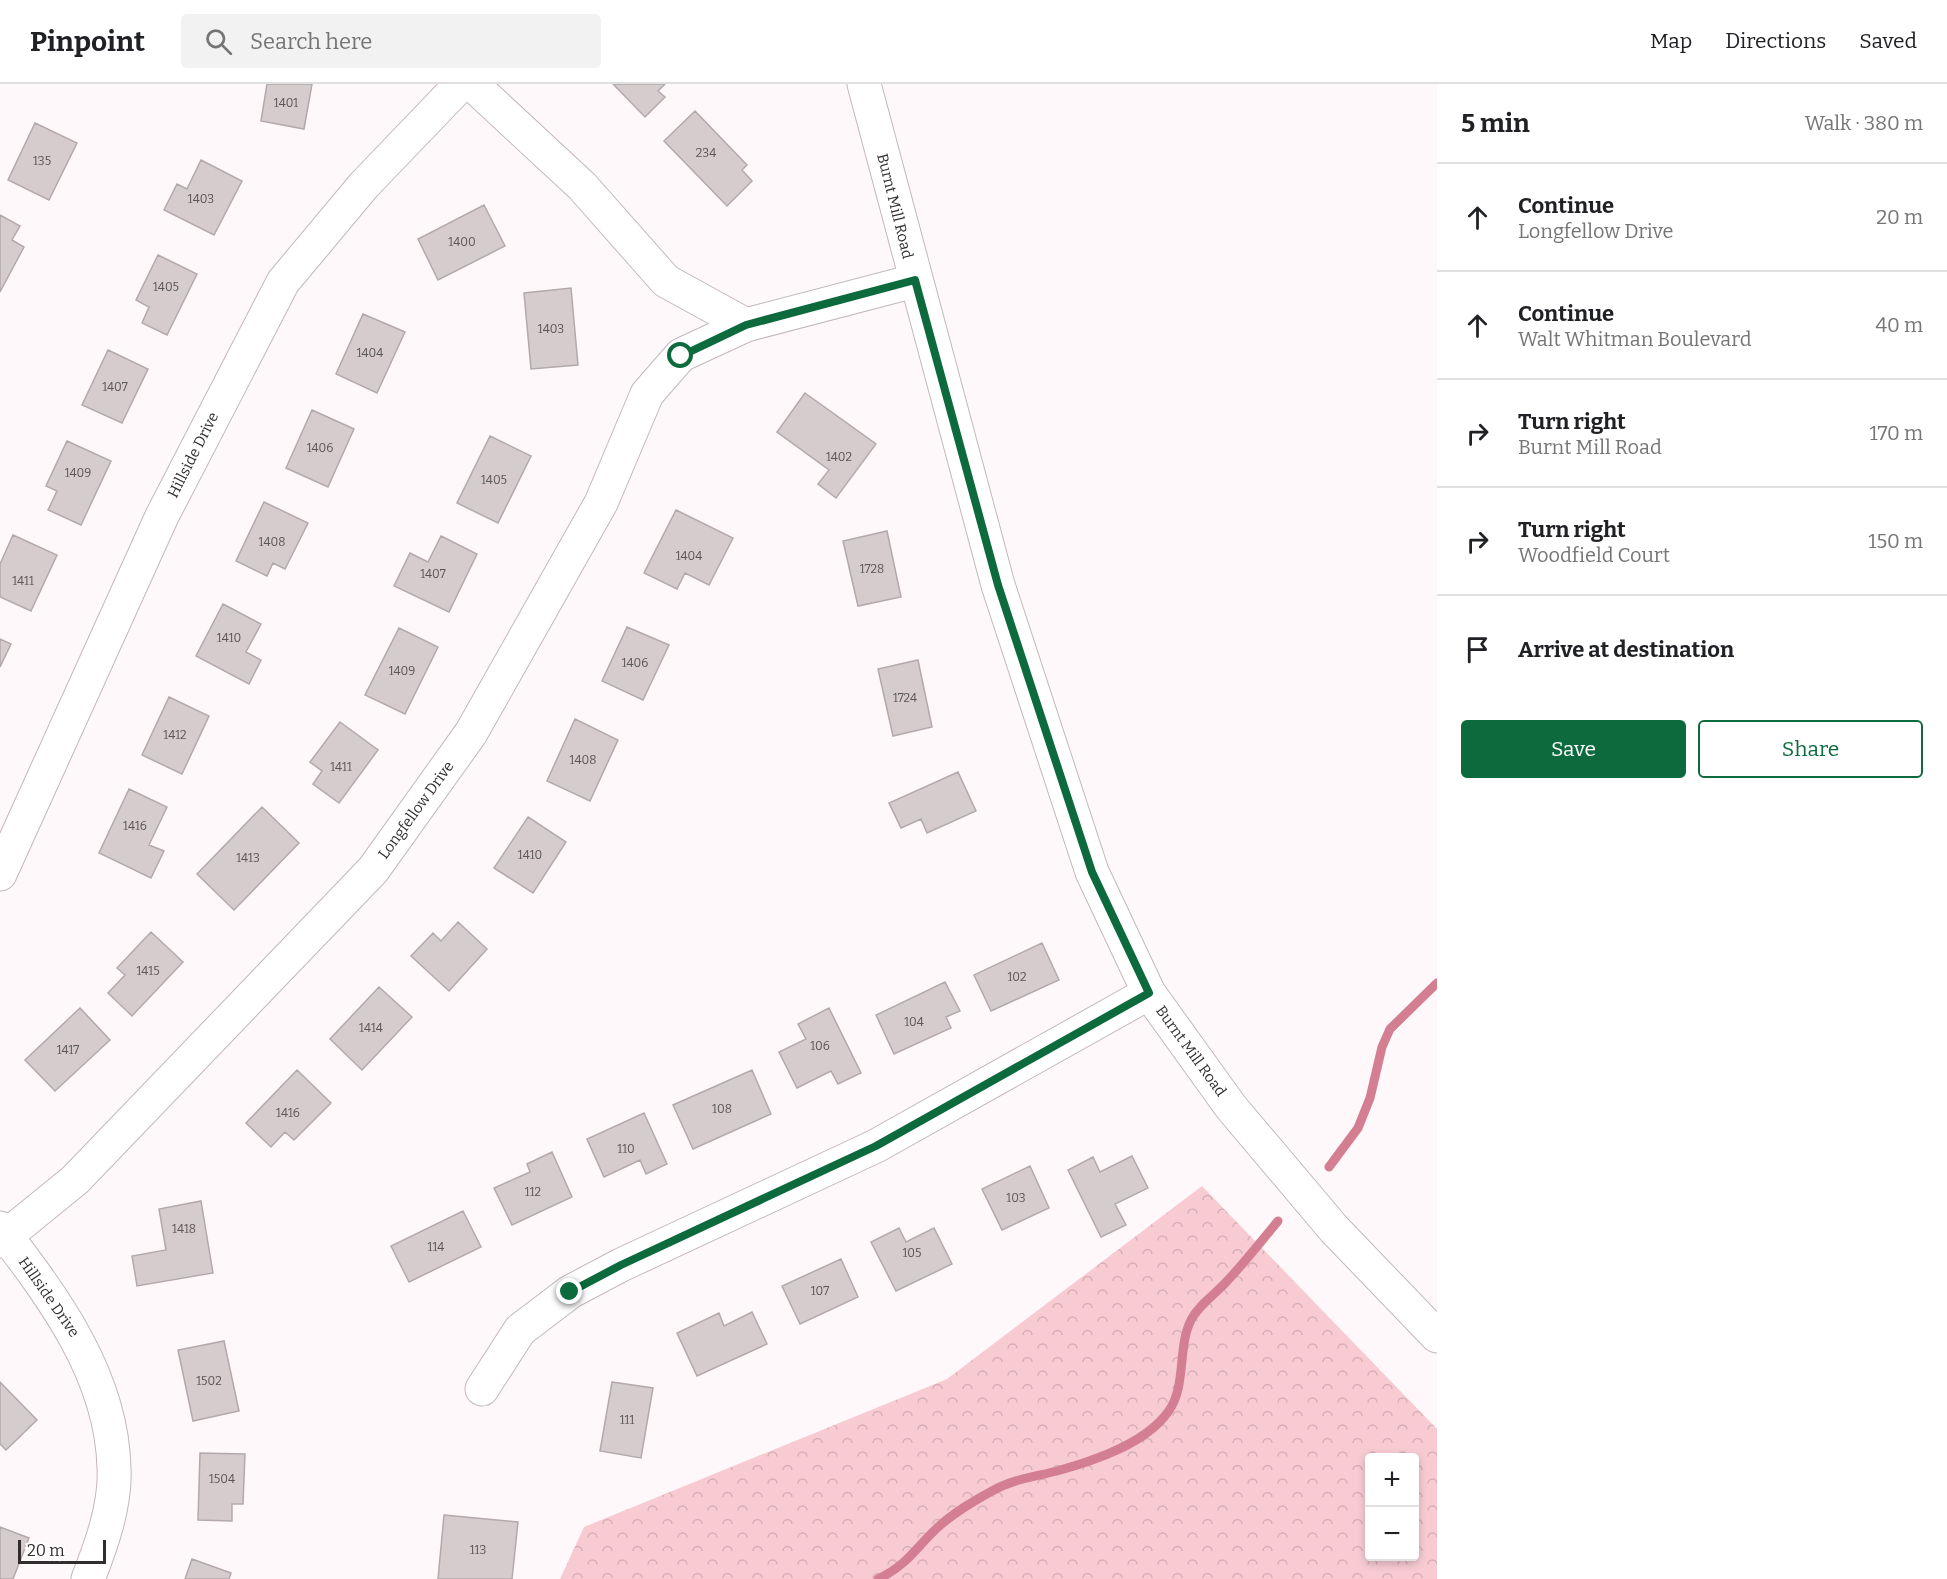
<!DOCTYPE html>
<html lang="en">
<head>
<meta charset="utf-8">
<style>
  body { margin:0; font-family:Bitter,serif; background:#f2f2f2; color:#202124 }
  .controls { position:absolute; right:18px; bottom:18px; display:grid; overflow:hidden; border-radius:6px; box-shadow:0 3px 9px #0003 }
  .controls button { width:54px; height:54px; display:grid; place-items:center; padding:0; border:0; border-bottom:2px solid #e0e0e0; background:#fff; color:#202124; font:30px sans-serif }
  .scale { position:absolute; left:18px; bottom:15px; width:88px; box-sizing:border-box; padding-left:6px; border:3px solid #312d2d; border-top:0; font-size:16px; line-height:21px; white-space:nowrap; color:#312d2d; -webkit-text-stroke:4px #fff; paint-order:stroke }
  .stop { position:absolute; width:18px; height:18px; margin:-14px; border:4px solid #0c6a3d; border-radius:50%; background:#fff }
  .stop.end { background:#0c6a3d; border-color:#fff; box-shadow:0 2px 6px #0008 }
  .list { margin:0; padding:0; list-style:none }
  h2 { display:flex; justify-content:space-between; align-items:center; height:78px; margin:0; padding:0 24px; font-size:26px }
  h2 small { font-size:20px; font-weight:400; color:#757577 }
  .list li { display:grid; grid-template-columns:39px 1fr auto; gap:18px; align-items:center; box-sizing:border-box; height:108px; padding:0 24px; border-top:2px solid #e0e0e0 }
  .list b { display:block; font-size:22px; white-space:nowrap }
  .list p { margin:0; font-size:20px; white-space:nowrap; color:#757577 }
  .list em { font-size:20px; font-style:normal; color:#757577 }
  .actions { display:flex; gap:12px; padding:18px 24px }
  .actions a { flex:1; padding:14px 0; border:2px solid #0c6a3d; border-radius:6px; text-align:center; font-size:21px; color:#0c6a3d }
  .actions .main { background:#0c6a3d; color:#fff }
  .icon { flex:none; width:33px; height:33px; fill:none; stroke:currentColor; stroke-width:2; stroke-linecap:round; stroke-linejoin:round }
  .map { position:relative; flex:none; width:1437px; height:1495px; overflow:hidden }
  header { display:flex; align-items:center; gap:36px; box-sizing:border-box; height:84px; padding:0 30px; background:#fff; border-bottom:2px solid #e0e0e0 }
  header strong { font-size:28px }
  nav { display:flex; gap:33px; margin-inline-start:auto; font-size:21px }
  .search { width:420px; height:54px; background:#f2f2f2; display:flex; align-items:center; gap:15px; box-sizing:border-box; padding:0 21px; border-radius:6px; color:#757577; font-size:22px }
  main { display:flex }
  aside { flex:1; background:#fff }
  .map>svg:first-child { display:block }
</style>
</head>
<body>
<header>
<strong>Pinpoint</strong>
<div class="search"><svg class="icon" aria-label="search" viewBox="0 0 24 24"><circle cx="10" cy="10" r="6"/><path d="M15 15l6 6"/></svg>Search here</div>
<nav><a>Map</a><a>Directions</a><a>Saved</a></nav>
</header>
<main>
<div class="map">
<svg width="1437" height="1495" viewBox="0 0 1437 1495">
  <defs>
    <pattern id="forest-crowns" width="20" height="18" patternUnits="userSpaceOnUse" patternTransform="scale(1.5)"><rect width="20" height="18" fill="#f8cbd3"/><path d="M2 6a3 3 0 1 1 6 0M12 15a3 3 0 1 1 6 0" fill="none" stroke="#d5afb5"/></pattern>
  </defs>
  <rect width="100%" height="100%" fill="#fff8fa"/>
  <!-- forest -->
  <path fill="url(#forest-crowns)" fill-rule="evenodd" d="M1202,1102L1437,1345V1495H560L584,1443L947,1295ZM1370,1374H1414V1472H1370Z"/>
  <g fill="none" stroke-linecap="round" stroke-linejoin="round">
    <!-- stream -->
    <path stroke="#d37e91" stroke-width="9" d="M1329,1083L1358,1044L1370,1014L1382,963L1390,945L1437,899
      M878,1495C906,1482 915,1465 936,1445C953,1429 972,1418 992,1407C1013,1395 1034,1393 1057,1387C1094,1377 1145,1360 1168,1328C1187,1302 1177,1264 1191,1236C1199,1220 1217,1209 1228,1196C1246,1177 1262,1156 1278,1137"/>
  </g>
  <!-- building -->
  <path fill="#d6ccce" stroke="#b3a9ab" stroke-width="1.5" d="M267,0H312L304,45L261,37Z
    M613,0H665L658,7L665,13L645,33Z
    M695,27L747,81L742,86L752,97L727,122L664,57Z
    M35,39L77,59L49,116L8,96Z
    M201,76L242,97L214,151L164,126L177,100L187,105Z
    M484,121L505,162L438,196L418,155Z
    M0,131L20,142L12,156L24,163L0,208Z
    M158,171L197,190L167,251L142,239L149,223L136,216Z
    M571,204L578,281L531,285L524,209Z
    M363,230L405,248L377,309L336,290Z
    M108,266L148,285L122,339L82,321Z
    M805,309L876,360L836,414L818,400L829,386L777,348Z
    M312,326L354,345L328,403L286,384Z
    M490,352L531,372L498,439L457,419Z
    M67,357L111,377L81,441L48,426L57,407L46,402Z
    M264,418L308,439L285,485L273,479L267,492L236,477Z
    M676,426L733,454L709,501L685,489L677,505L644,489Z
    M887,447L901,513L858,522L843,457Z
    M13,451L57,471L31,527L0,513V480Z
    M441,452L477,470L449,528L394,502L410,469L428,478Z
    M223,520L261,540L246,568L261,576L249,600L196,572Z
    M627,543L669,561L643,616L602,597Z
    M399,544L438,563L405,630L365,611Z
    M0,555L11,560L0,583Z
    M918,576L932,643L893,652L878,585Z
    M169,613L209,632L182,690L142,671Z
    M575,635L618,656L590,717L547,697Z
    M340,638L378,666L339,719L313,700L322,687L310,678Z
    M958,688L976,727L927,749L921,735L901,744L889,719Z
    M129,705L167,723L149,761L164,767L151,794L99,769Z
    M262,723L299,759L234,826L197,790Z
    M528,733L566,758L533,809L494,784Z
    M458,838L487,865L449,907L411,872L433,849L441,857Z
    M151,848L183,878L132,932L108,909L125,891L117,884Z
    M1042,859L1059,896L991,927L974,891Z
    M945,898L960,927L946,933L951,944L894,970L876,931Z
    M379,903L412,933L362,986L330,955Z
    M80,924L110,956L55,1007L25,976Z
    M829,924L861,989L838,1000L831,987L797,1004L779,968L806,955L798,940Z
    M297,986L331,1019L294,1056L285,1048L271,1063L246,1039Z
    M752,986L771,1030L693,1065L673,1021Z
    M644,1029L667,1080L646,1090L640,1076L604,1093L587,1055Z
    M552,1068L572,1113L512,1141L494,1104L530,1088L527,1080Z
    M1132,1072L1148,1104L1115,1120L1126,1141L1101,1153L1068,1086L1093,1073L1100,1088Z
    M1030,1082L1049,1124L1002,1146L982,1105Z
    M201,1117L213,1189L137,1202L132,1172L166,1166L159,1125Z
    M463,1127L481,1163L409,1198L391,1162Z
    M899,1144L906,1158L934,1144L952,1180L896,1207L871,1158Z
    M841,1175L858,1213L800,1240L782,1202Z
    M752,1228L767,1260L697,1292L677,1249L719,1229L724,1242Z
    M224,1257L239,1327L193,1337L178,1266Z
    M0,1298L37,1336L6,1366L0,1360Z
    M612,1298L653,1304L641,1374L600,1367Z
    M200,1369L245,1370L243,1420H232V1437L198,1436Z
    M444,1431L518,1438L512,1495H438Z
    M0,1443L29,1454L13,1495H0Z
    M192,1475L231,1489L229,1495H185Z"/>
  <g fill="none" stroke-linecap="round" stroke-linejoin="round">
    <defs>
      <path id="minor" d="M472,0L582,102L666,197L746,241L914,197
        M0,790L162,432L283,198L364,101L461,0
        M0,1144C54,1214 112,1292 114,1384C116,1421 101,1462 88,1495
        M0,1157L75,1096L373,786L471,649L601,419L647,310L681,271L746,241
        M482,1305L520,1246L570,1208L621,1181L876,1062L1149,909"/>
      <path id="major" d="M864,0L998,501L1092,788L1149,909L1231,1023L1334,1145L1437,1252"/>
    </defs>
    <!-- minor casing -->
    <use href="#minor" stroke="#c2b8b9" stroke-width="35"/>
    <!-- major casing -->
    <use href="#major" stroke="#c2b8b9" stroke-width="35"/>
    <!-- minor -->
    <use href="#minor" stroke="#fff" stroke-width="33"/>
    <!-- major -->
    <use href="#major" stroke="#fff" stroke-width="33"/>
  </g>
  <g fill="none" stroke-linecap="round" stroke-linejoin="round">
    <!-- route -->
    <path stroke="#0c6a3d" stroke-width="8" d="M570,1208L621,1181L876,1062L1149,909L1092,788L998,501L915,196L746,241L681,272"/>
  </g>
  <g text-anchor="middle" dominant-baseline="central" stroke-width="4.5" stroke-linejoin="round" paint-order="stroke">
    <!-- number labels -->
    <g font-size="12" fill="#5a5555">
      <text x="286" y="19">1401</text>
      <text x="706" y="69">234</text>
      <text x="42" y="77">135</text>
      <text x="201" y="115">1403</text>
      <text x="462" y="158">1400</text>
      <text x="166" y="203">1405</text>
      <text x="551" y="245">1403</text>
      <text x="370" y="269">1404</text>
      <text x="115" y="303">1407</text>
      <text x="320" y="364">1406</text>
      <text x="839" y="373">1402</text>
      <text x="78" y="389">1409</text>
      <text x="494" y="396">1405</text>
      <text x="272" y="458">1408</text>
      <text x="689" y="472">1404</text>
      <text x="872" y="485">1728</text>
      <text x="433" y="490">1407</text>
      <text x="23" y="497">1411</text>
      <text x="229" y="554">1410</text>
      <text x="635" y="579">1406</text>
      <text x="402" y="587">1409</text>
      <text x="905" y="614">1724</text>
      <text x="175" y="651">1412</text>
      <text x="583" y="676">1408</text>
      <text x="341" y="683">1411</text>
      <text x="135" y="742">1416</text>
      <text x="530" y="771">1410</text>
      <text x="248" y="774">1413</text>
      <text x="148" y="887">1415</text>
      <text x="1017" y="893">102</text>
      <text x="914" y="938">104</text>
      <text x="371" y="944">1414</text>
      <text x="820" y="962">106</text>
      <text x="68" y="966">1417</text>
      <text x="722" y="1025">108</text>
      <text x="288" y="1029">1416</text>
      <text x="626" y="1065">110</text>
      <text x="533" y="1108">112</text>
      <text x="1016" y="1114">103</text>
      <text x="184" y="1145">1418</text>
      <text x="436" y="1163">114</text>
      <text x="912" y="1169">105</text>
      <text x="820" y="1207">107</text>
      <text x="209" y="1297">1502</text>
      <text x="627" y="1336">111</text>
      <text x="222" y="1395">1504</text>
      <text x="478" y="1466">113</text>
    </g>
    <!-- street labels -->
    <g font-size="15" fill="#312d2d" stroke="#fff">
      <text transform="translate(895 122) rotate(76)">Burnt Mill Road</text>
      <text transform="translate(193 371) rotate(-63)">Hillside Drive</text>
      <text transform="translate(416 726) rotate(-54)">Longfellow Drive</text>
      <text transform="translate(1191 967) rotate(54)">Burnt Mill Road</text>
      <text transform="translate(49 1213) rotate(55)">Hillside Drive</text>
    </g>
  </g>
</svg>
<div class="controls">
<button>+</button>
<button>−</button>
</div>
<div class="scale">20 m</div>
<div class="stop" style="left:681px;top:272px"></div>
<div class="stop end" style="left:570px;top:1208px"></div>
</div>
<aside>
<h2>5 min<small>Walk · 380 m</small></h2>
<ul class="list">
<li><svg class="icon" aria-label="ahead" viewBox="0 0 24 24"><path d="M12 20V5M6 11l6-6 6 6"/></svg><div><b>Continue</b><p>Longfellow Drive</p></div><em>20 m</em></li>
<li><svg class="icon" aria-label="ahead" viewBox="0 0 24 24"><path d="M12 20V5M6 11l6-6 6 6"/></svg><div><b>Continue</b><p>Walt Whitman Boulevard</p></div><em>40 m</em></li>
<li><svg class="icon" aria-label="right" viewBox="0 0 24 24"><path d="M7 20v-9h11M14 6l5 5-5 5"/></svg><div><b>Turn right</b><p>Burnt Mill Road</p></div><em>170 m</em></li>
<li><svg class="icon" aria-label="right" viewBox="0 0 24 24"><path d="M7 20v-9h11M14 6l5 5-5 5"/></svg><div><b>Turn right</b><p>Woodfield Court</p></div><em>150 m</em></li>
<li><svg class="icon" aria-label="arrive" viewBox="0 0 24 24"><path d="M6 21V4h12l-3 4 3 4H6"/></svg><div><b>Arrive at destination</b></div></li>
</ul>
<div class="actions"><a class="main">Save</a><a>Share</a></div>
</aside>
</main>
</body>
</html>
